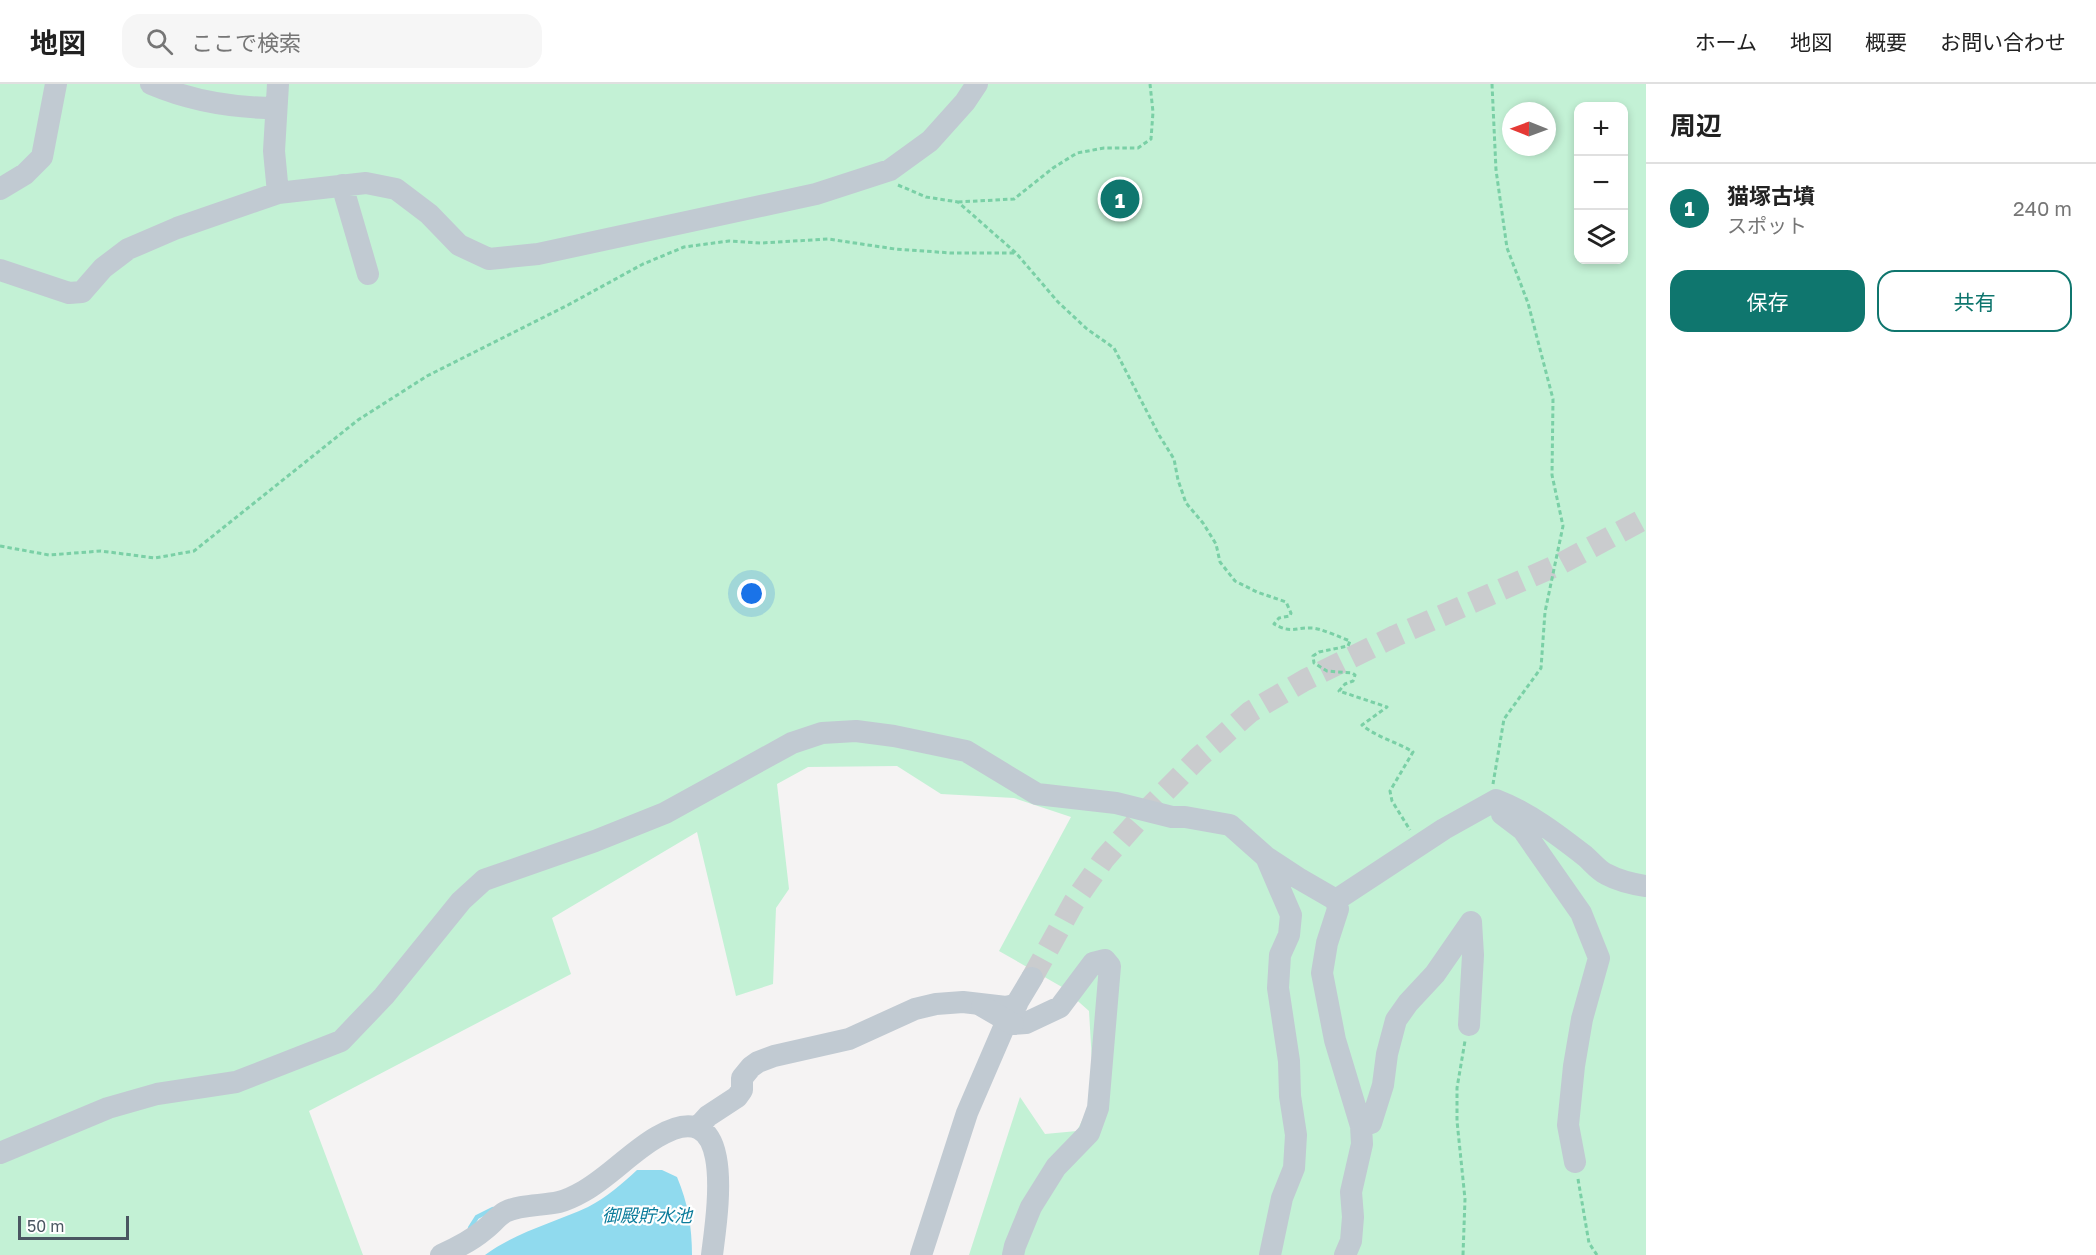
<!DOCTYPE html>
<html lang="ja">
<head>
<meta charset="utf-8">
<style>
  body { margin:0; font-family:"Golos Text","Noto Sans JP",sans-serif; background:#f6f6f6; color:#222 }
  .controls { position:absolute; right:18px; top:18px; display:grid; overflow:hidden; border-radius:12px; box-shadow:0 3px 9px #0003 }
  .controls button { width:54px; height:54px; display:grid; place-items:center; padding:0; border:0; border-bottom:2px solid #e0e0e0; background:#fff; color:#222; font:30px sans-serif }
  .compass { position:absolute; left:1502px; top:18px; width:54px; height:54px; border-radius:50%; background:#fff; box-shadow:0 3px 9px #0003; rotate:271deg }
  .scale { position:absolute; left:18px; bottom:15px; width:111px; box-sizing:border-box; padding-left:6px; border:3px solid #4a5661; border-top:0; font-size:16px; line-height:21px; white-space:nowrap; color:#4a5661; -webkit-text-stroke:4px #fff; paint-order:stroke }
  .you { position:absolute; left:752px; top:510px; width:21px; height:21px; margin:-15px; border:4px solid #fff; border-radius:50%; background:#1a73e8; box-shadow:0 0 0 9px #1a73e833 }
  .badge { display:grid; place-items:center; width:39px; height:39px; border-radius:50%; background:#0f766e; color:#fff; font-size:20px; font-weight:700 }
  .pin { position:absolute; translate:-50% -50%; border:3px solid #fff; box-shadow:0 2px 6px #0006 }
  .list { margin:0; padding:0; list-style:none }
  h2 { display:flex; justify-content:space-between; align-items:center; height:78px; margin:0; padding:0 24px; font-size:26px }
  h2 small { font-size:20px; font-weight:400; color:#767676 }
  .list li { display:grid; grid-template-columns:39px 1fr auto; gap:18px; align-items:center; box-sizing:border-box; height:90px; padding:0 24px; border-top:2px solid #e0e0e0 }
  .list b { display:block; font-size:22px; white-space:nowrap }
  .list p { margin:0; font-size:20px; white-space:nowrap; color:#767676 }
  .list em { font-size:20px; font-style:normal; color:#767676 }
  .actions { display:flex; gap:12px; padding:18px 24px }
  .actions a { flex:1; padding:14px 0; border:2px solid #0f766e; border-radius:18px; text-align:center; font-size:21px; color:#0f766e }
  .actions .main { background:#0f766e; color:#fff }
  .icon { flex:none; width:33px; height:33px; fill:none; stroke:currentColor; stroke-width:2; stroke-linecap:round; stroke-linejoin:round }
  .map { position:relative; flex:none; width:1646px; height:1171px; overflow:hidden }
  header { display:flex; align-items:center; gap:36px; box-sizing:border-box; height:84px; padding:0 30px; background:#fff; border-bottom:2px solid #e0e0e0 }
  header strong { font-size:28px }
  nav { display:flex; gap:33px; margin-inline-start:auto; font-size:21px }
  .search { width:420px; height:54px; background:#f6f6f6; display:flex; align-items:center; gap:15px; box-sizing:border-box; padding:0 21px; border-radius:18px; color:#767676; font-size:22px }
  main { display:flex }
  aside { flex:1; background:#fff }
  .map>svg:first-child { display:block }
</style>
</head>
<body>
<header>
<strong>地図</strong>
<div class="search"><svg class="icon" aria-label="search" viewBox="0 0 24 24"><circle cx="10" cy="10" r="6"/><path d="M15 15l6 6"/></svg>ここで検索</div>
<nav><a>ホーム</a><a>地図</a><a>概要</a><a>お問い合わせ</a></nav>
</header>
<main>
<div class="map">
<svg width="1646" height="1171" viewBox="0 0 1646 1171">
  <rect width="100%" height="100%" fill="#f5f3f3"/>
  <!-- green -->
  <path fill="#c3f1d5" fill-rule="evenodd" d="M0,0H1646V1171H969L1020,1013L1045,1050L1077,1047L1094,1012L1089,927L1062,903L999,867L1071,733L1014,714L941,710L897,682L808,683L777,700L789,805L776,824L773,900L736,912L697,748L552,834L571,890L309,1027L363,1171H0ZM1578,22H1624V176H1578ZM1511,27H1547V63H1511Z"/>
  <!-- water -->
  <path fill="#90daee" d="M637,1086H662L677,1093C688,1119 692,1143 692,1171H485C516,1148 553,1139 588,1123C606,1114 623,1099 637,1086Z"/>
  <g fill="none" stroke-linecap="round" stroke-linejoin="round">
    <!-- stream -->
    <path stroke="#90daee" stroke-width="4.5" d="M470,1144L477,1133L493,1125"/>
    <!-- minor-tunnel -->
    <path stroke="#caccce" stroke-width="22" stroke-dasharray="22 11" stroke-linecap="butt" d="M1032,894L1074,818L1104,775L1149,724L1198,674L1250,628L1305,596L1395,552L1560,480L1646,434"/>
    <!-- path -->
    <path stroke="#7ad0a6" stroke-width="3" stroke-dasharray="4.5 3" stroke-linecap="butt" d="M1492,0L1496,86L1507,164L1528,219L1553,315L1552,391L1563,442L1545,528L1541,584L1504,635L1493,700
      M898,101L926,113L958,118L1016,169L1058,218L1087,245L1114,264L1159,351L1174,375L1178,396L1186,419L1203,439L1216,460L1220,478L1235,497L1257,508L1286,518L1291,529L1290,532L1279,534L1274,540C1291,550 1296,543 1312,544C1320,544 1342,554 1350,557L1348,562L1319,568L1313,572L1314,579L1327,587L1352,589L1355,591L1353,597L1345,600L1339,607L1387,623L1362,641C1376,653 1397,658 1413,668L1390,707L1392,717L1410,746
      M958,118L1014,115L1053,84L1077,69L1104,64H1138L1151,55L1153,28L1150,0
      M0,462L49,471L101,467L155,474L194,467L358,336L427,292L568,221L643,180L684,163L729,157L761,159L828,155L895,165L951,169H1016
      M1578,1095L1589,1159L1597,1171
      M1463,1171L1465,1115L1457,1037V1004L1465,957"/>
    <!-- minor -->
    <path stroke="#c1cad2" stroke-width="22" d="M151,0C191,17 232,24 276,24
      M278,0L274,67L278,109
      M342,101L368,190
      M0,105L25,90L42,73L56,0
      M0,186L69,209L82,208L103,184L128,165L177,144L278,109L366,99L396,105L429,130L459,161L489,175L538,170L816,110L890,86L930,57L965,18L977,0
      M1502,730L1523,746L1581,829L1599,874L1582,935L1574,982L1568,1041L1575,1078
      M1266,773L1298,794L1336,816
      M1013,940L1026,939L1060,923L1093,879L1105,876L1110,882L1098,1024L1089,1049L1056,1083L1031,1123L1015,1162L1013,1171
      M1361,1042L1371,1039L1383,1001L1387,970L1396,936L1408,919L1435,890L1471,838L1473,871L1469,941
      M698,1043L708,1032L737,1013L742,1006V994L751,983L758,978L774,972L849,955L915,925L936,920L963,918L1006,923L1017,920
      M0,1069L108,1024L157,1010L236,998L341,957L384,912L461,817L484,796L595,757L665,729L792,659L822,649L856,647L894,652L966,667L1037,710L1116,719L1172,733H1185L1230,741L1266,773L1291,831L1289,851L1280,871L1278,904L1289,977L1290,1012L1296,1051L1294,1084L1282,1114L1270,1171
      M441,1171C457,1164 471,1157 484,1146C491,1141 498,1132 505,1128C521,1120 542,1122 559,1118C567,1116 577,1111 584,1107C610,1092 631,1068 657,1053C738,1005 717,1130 712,1171
      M921,1171L967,1029L1008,934L1032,894
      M1345,1171L1351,1157L1353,1133L1351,1108L1362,1060L1361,1042L1335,956L1322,889L1327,859L1338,825L1336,816L1444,745L1496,716C1528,728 1558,751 1585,772C1592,778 1598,786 1606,790C1619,797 1632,800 1646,802"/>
    <!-- minor-bridge -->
    <path stroke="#c1cad2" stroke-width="22" d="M982,922L1013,940"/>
  </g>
  <g text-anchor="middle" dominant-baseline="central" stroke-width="4.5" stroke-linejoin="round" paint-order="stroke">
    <!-- water labels -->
    <g font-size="18" font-style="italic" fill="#0c7c9b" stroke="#fff">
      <text x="647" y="1131">御殿貯水池</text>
    </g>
  </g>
</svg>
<div class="controls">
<button>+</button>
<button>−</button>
<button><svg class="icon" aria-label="layers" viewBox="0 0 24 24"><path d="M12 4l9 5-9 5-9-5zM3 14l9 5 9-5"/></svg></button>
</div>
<svg class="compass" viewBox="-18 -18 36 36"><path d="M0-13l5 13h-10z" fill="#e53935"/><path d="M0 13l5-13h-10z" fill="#767676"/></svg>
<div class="scale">50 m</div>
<div class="you"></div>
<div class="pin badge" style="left:1120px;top:115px">1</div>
</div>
<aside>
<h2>周辺<small></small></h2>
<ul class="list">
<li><span class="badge">1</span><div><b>猫塚古墳</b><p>スポット</p></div><em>240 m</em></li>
</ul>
<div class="actions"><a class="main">保存</a><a>共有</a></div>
</aside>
</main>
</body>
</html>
